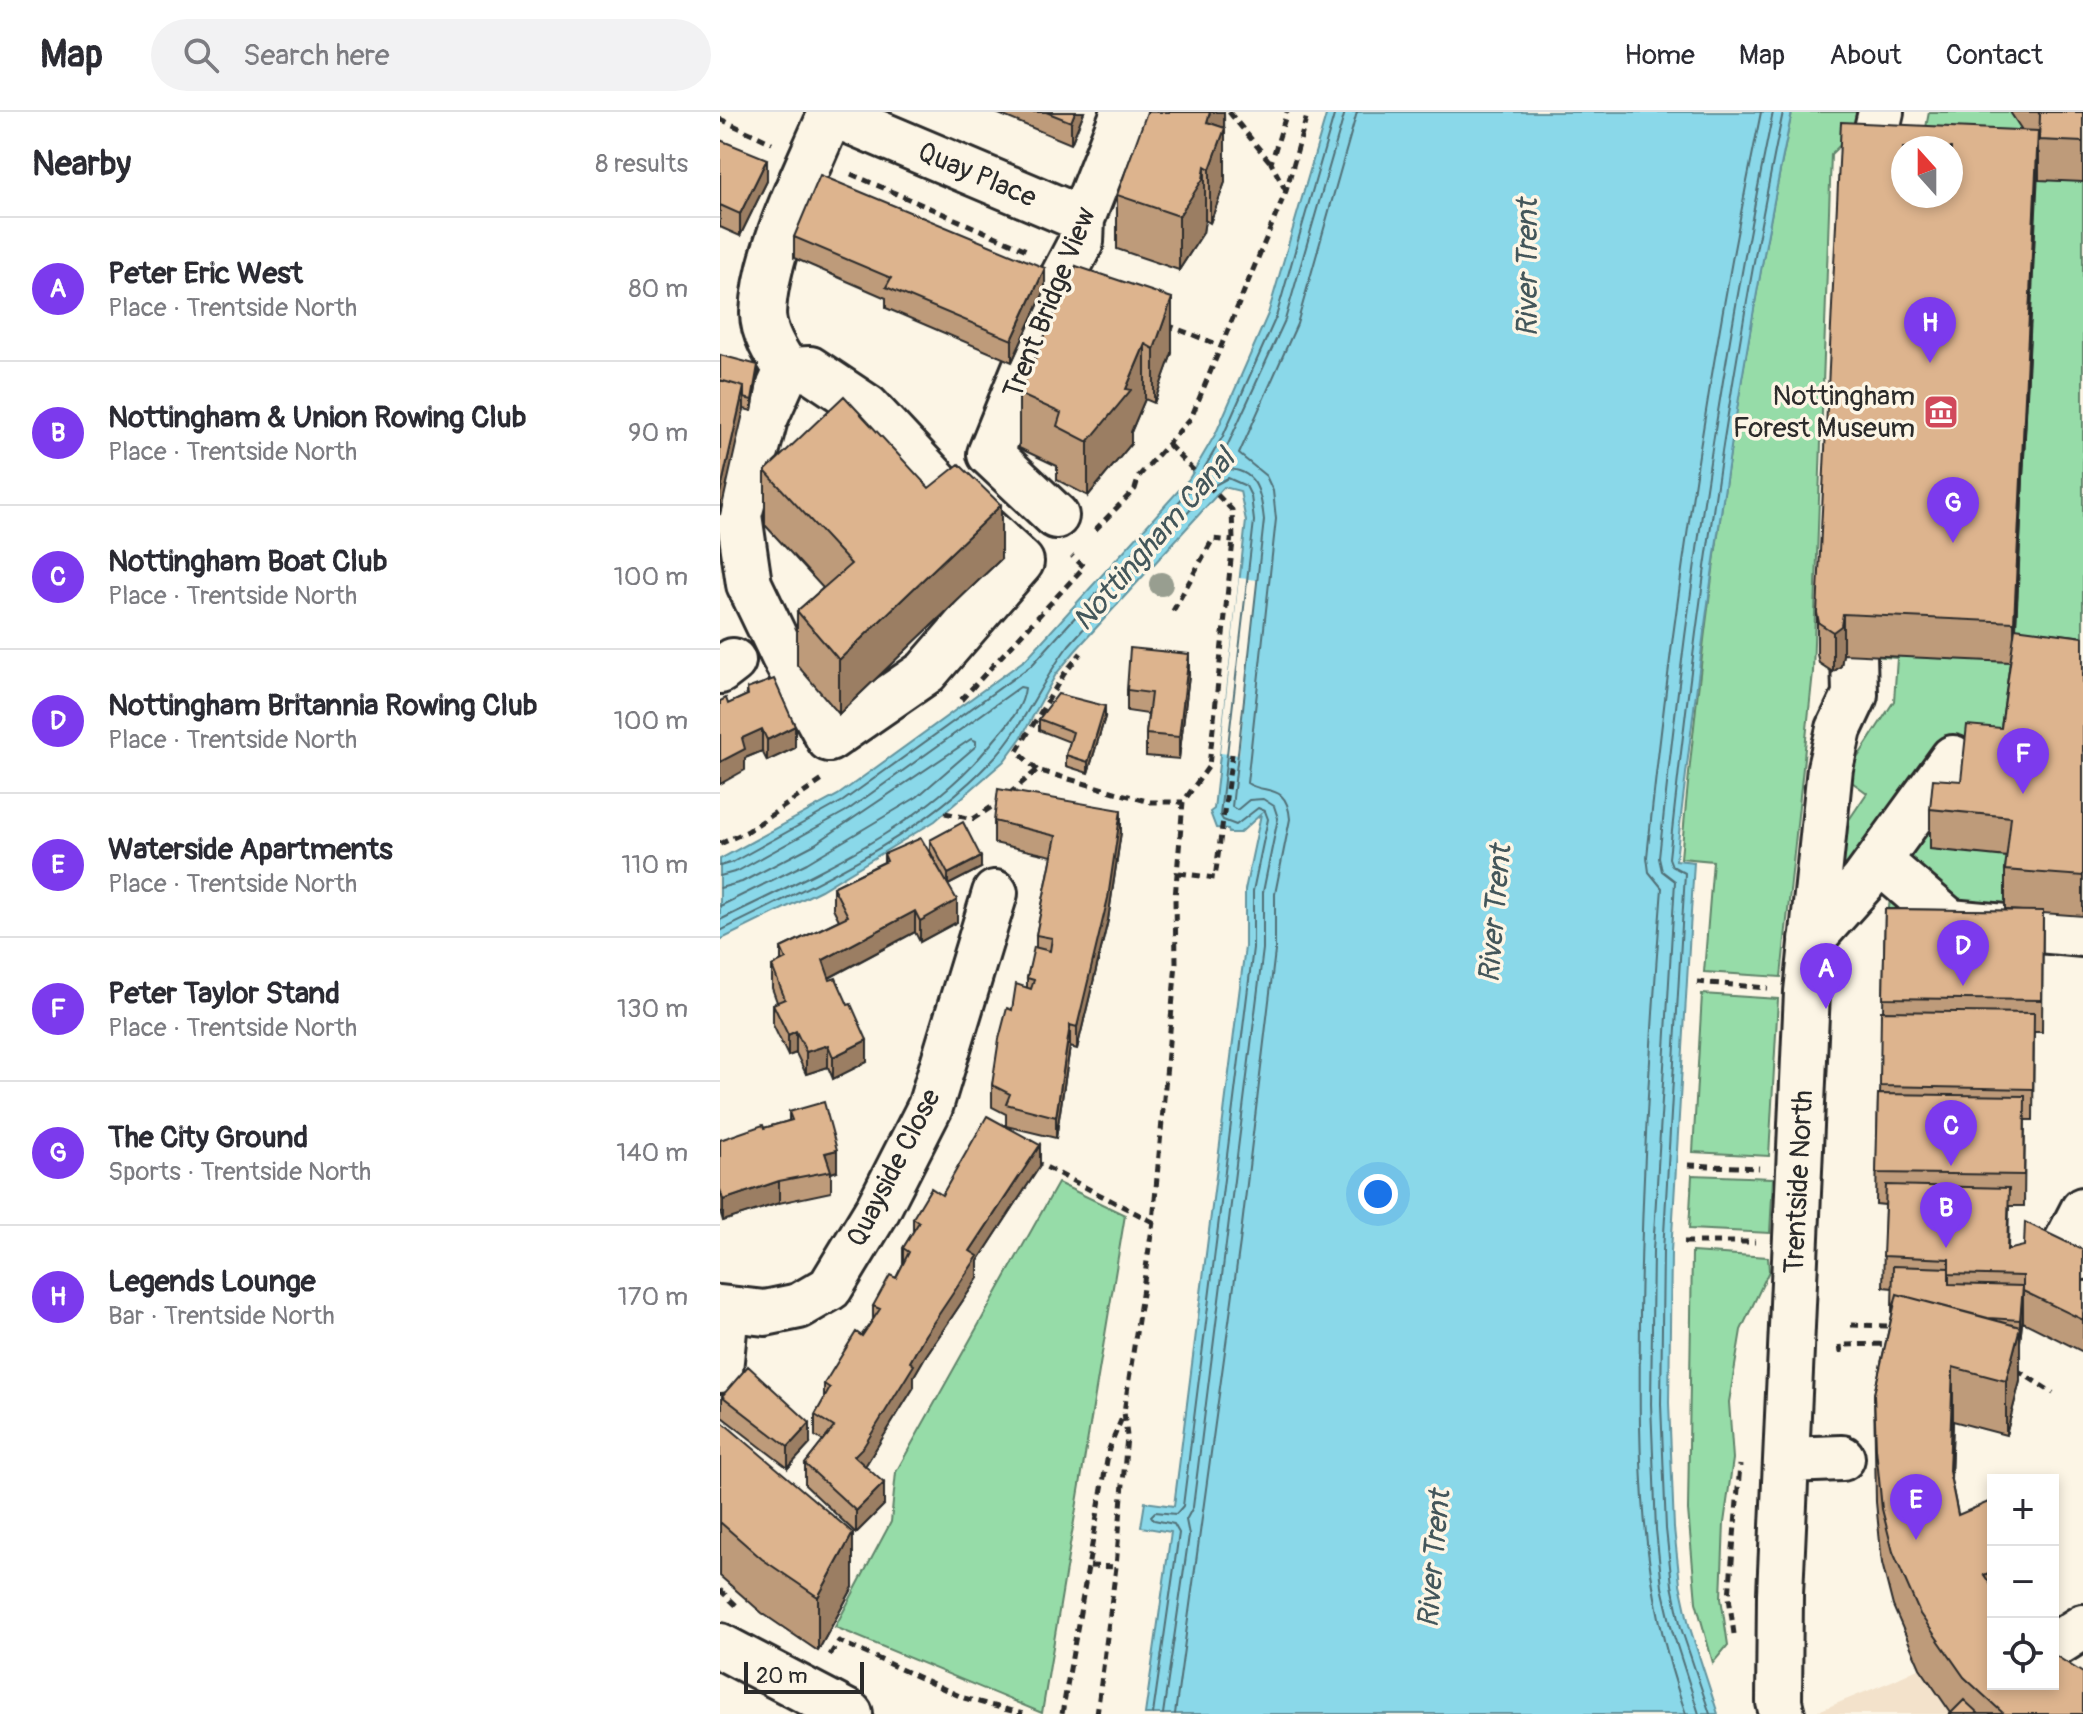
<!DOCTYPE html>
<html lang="en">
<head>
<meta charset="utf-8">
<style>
  body { margin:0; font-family:Pangolin,sans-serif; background:#f2f2f3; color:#2b2b33 }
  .controls { position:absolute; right:24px; bottom:24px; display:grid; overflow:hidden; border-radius:0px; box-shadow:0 4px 12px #0003 }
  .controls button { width:72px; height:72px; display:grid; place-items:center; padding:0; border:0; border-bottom:2px solid #e1e1e2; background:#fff; color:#2b2b33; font:40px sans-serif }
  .compass { position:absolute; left:1171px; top:24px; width:72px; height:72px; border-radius:50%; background:#fff; box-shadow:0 4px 12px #0003; rotate:339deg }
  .scale { position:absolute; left:24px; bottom:20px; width:120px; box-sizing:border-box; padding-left:8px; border:4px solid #2b2b2b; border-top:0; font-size:22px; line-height:28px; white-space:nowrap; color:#2b2b2b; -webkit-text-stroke:6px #fcf5e5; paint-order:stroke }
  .you { position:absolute; left:658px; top:1082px; width:28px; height:28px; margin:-20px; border:6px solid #fff; border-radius:50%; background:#1a73e8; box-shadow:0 0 0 12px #1a73e833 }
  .badge { display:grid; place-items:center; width:52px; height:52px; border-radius:50%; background:#7c3aed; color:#fff; font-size:26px; font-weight:700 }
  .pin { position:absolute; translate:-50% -66px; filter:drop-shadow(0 2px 4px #0008) }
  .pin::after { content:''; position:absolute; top:42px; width:28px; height:24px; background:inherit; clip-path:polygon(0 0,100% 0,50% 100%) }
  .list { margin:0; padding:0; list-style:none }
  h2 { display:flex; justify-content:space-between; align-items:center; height:104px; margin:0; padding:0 32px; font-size:34px }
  h2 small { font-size:26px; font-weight:400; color:#7c7c81 }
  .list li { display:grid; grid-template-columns:52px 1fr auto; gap:24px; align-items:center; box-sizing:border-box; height:144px; padding:0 32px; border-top:2px solid #e1e1e2 }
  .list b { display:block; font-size:30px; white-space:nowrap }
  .list p { margin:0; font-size:26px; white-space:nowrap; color:#7c7c81 }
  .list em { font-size:26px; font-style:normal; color:#7c7c81 }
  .icon { flex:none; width:44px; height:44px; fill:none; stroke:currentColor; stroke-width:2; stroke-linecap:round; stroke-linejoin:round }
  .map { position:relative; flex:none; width:1363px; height:1602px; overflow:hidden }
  header { display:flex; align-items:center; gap:48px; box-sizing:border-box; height:112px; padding:0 40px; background:#fff; border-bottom:2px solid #e1e1e2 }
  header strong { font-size:38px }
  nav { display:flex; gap:44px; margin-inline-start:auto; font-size:28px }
  .search { width:560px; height:72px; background:#f2f2f3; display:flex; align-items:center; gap:20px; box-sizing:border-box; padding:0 28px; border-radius:44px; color:#7c7c81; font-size:30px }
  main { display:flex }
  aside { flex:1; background:#fff }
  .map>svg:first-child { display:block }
</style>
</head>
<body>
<header>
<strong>Map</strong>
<div class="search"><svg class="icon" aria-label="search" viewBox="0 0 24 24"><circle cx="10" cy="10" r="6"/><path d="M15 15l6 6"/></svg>Search here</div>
<nav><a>Home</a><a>Map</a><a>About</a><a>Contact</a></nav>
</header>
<main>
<aside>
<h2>Nearby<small>8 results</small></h2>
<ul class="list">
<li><span class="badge">A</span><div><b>Peter Eric West</b><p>Place · Trentside North</p></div><em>80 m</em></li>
<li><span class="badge">B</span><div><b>Nottingham &amp; Union Rowing Club</b><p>Place · Trentside North</p></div><em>90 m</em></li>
<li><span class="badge">C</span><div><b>Nottingham Boat Club</b><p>Place · Trentside North</p></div><em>100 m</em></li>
<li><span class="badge">D</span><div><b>Nottingham Britannia Rowing Club</b><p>Place · Trentside North</p></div><em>100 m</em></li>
<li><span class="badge">E</span><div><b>Waterside Apartments</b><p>Place · Trentside North</p></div><em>110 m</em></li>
<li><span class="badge">F</span><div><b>Peter Taylor Stand</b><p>Place · Trentside North</p></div><em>130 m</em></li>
<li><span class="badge">G</span><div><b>The City Ground</b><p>Sports · Trentside North</p></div><em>140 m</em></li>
<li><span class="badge">H</span><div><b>Legends Lounge</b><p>Bar · Trentside North</p></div><em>170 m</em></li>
</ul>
</aside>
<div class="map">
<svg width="1363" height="1602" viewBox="0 0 1363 1602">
  <rect width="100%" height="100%" fill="#fcf5e5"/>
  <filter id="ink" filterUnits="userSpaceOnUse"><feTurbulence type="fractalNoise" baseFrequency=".0125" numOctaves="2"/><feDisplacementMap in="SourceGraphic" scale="16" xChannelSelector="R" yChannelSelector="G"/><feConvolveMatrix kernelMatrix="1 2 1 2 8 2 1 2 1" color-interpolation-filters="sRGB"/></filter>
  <g filter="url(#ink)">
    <!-- built -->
    <path fill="#f3e2cb" d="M1200,1556L1232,1602H1091L1172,1569Z"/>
    <!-- green -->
    <path fill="#96dca8" stroke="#60846a" stroke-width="2" d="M1072,0H1141L1138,16L1111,42L1093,560L1061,865L984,860L993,749L961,746C983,495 1020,247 1072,0Z
      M1209,0H1363V836L1165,828L1170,787L1115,753L1114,730L1147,681L1125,665L1174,589L1177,546L1124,542L1113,560L1099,551L1097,541L1183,84H1231V36H1202Z
      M982,882L1058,887L1049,1044L973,1040Z
      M972,1063L1053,1066L1050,1121L969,1117Z
      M338,1071L405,1103L322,1601L115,1515L171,1410L176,1360Z
      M972,1140L1048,1145L1049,1159L1021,1218L1009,1290L1013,1347L1004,1411L1001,1486L1008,1533L993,1551L976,1490L968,1398Z"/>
    <!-- water -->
    <path fill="#8ad8e9" stroke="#64939d" stroke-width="2" d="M607,0H1072C1020,248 984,497 956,748L974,750L951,1140L949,1291L954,1416L960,1472L969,1513L998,1602H425L451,1420L421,1415L425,1390L454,1394L525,835V778L541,702L520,721H509L508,717L496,716L490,700L494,697L526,409L520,379L504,375L356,538L336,562L301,626L284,649L215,709L101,778L0,828V747L118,683L306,547L469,367L496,321L548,202Z"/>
    <!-- pier -->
    <path fill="#fcf5e5" d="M519,466L537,468L519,643L500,641Z"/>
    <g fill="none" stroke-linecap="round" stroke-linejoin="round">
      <!-- shore -->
      <path stroke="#517077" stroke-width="2" d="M0,754L13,750L123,689L312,553L475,372L503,324L556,205L615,0
        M0,764L18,759L128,698L300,575L305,576C303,598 284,616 271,632C204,715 93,762 0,808
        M0,776L22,770L95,732L251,627L256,629V634L197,685L87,751L0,794
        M0,819C94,772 199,726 272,648C304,615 321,569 349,533L491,375L508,366L526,374L531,384L534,409L500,703L503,708L516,713L538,696L545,699L548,707L533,779V836L463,1394L456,1402L435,1400L431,1404L434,1408L454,1412L459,1421L433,1602
        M443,1602L469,1423L466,1408L473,1395L543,837V780L558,706L554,694L543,687L529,688L517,698L512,695L544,408C541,379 536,355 502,357L499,352L565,208L625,0
        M455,1602L520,1130L555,839V782L570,707C567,670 545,683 527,671L556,407L553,379L546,364L519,342L577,212L637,0
        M966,1602C917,1465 919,1344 920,1201C922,1059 931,917 942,776L929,760L927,745C953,495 990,246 1041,0
        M979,1602L952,1518L942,1475L936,1418L931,1292L933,1139L955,769L942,759L939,746C965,495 1002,247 1053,0
        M990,1602L961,1516L952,1473L946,1417L941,1292L943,1139L965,761L952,754L949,746C976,496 1012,247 1063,0"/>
      <defs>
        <path id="minor" d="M108,0L362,107
          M1149,51L1161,0
          M90,257L147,295L236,390L301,450L206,560L109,627L64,545L29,472L19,403L45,307L67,258Z
          M67,258C56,241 43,221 43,201C46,135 86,61 111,1
          M336,404L270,342L339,172L361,130L362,107L404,0
          M0,559L13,549
          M1159,749L1230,810L1363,822
          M1092,827L1143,770L1233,646
          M1363,1098L1344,1135L1363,1145
          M0,1196L45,1201L79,1194L110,1176L158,1097L210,995L275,781
          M0,1258L6,1199
          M1067,1348L1122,1346
          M1333,1534L1363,1515
          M1062,1602L1059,1590L1060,1482L1087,880L1110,656L1119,617L1135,583L1134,543"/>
        <path id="major" d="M0,1534L130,1602"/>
      </defs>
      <!-- minor casing -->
      <use href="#minor" stroke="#2b2b2b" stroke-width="50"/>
      <!-- major casing -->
      <use href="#major" stroke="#2b2b2b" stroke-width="50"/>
      <!-- path -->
      <path stroke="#2b2b2b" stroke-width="5" stroke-dasharray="8 6" stroke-linecap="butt" d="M509,0L550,50
        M0,7L52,31
        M131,62L309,139
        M566,79L551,51L567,0
        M447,213L502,234
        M375,418L415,377L419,364L471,306L566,79L588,0
        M453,499L493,427L513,429
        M241,588L364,455L352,444
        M317,658L297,639L344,562L361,541
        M289,682L317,658L430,690H463
        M225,701L253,707L281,689
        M0,732L28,719L104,667
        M459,761L495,766L512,642
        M977,870L1048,876
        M314,1049L433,1110
        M968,1053L1039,1056
        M964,1130H1035
        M1131,1213L1172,1214
        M1121,1241L1120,1233L1170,1232
        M1297,1258L1333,1281
        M370,1454L396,1455
        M0,1478L17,1494
        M1014,1522L1009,1485L1020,1353
        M110,1543L119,1529L244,1586L303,1602
        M342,1602L389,1337L404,1301
        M377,1602L396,1455L407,1324L404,1300L433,1110L456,851L455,786L463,690L489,654L513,429L512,398L447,331"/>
      <!-- minor -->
      <use href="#minor" stroke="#fcf5e5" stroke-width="44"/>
      <!-- major -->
      <use href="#major" stroke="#fcf5e5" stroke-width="44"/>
    </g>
    <!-- trees -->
    <circle fill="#989e90" cx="441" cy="472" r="12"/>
    <!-- wall -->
    <path fill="#be9b7a" stroke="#2b2b2b" stroke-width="2" d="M274,0H364L351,32Z
      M504,0L505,70L490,111L485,108L483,121L459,158L397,137V83Z
      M1290,0H1363V70L1319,68V41L1318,40L1296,517L1363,525V804L1323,801L1322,920H1314L1313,1008H1305L1304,1094H1289L1288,1137L1363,1138V1240L1303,1210V1202L1300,1230V1269L1286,1323L1233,1309L1231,1368L1273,1572L1363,1602H1230L1231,1601L1200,1556L1173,1494L1162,1451L1156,1390L1154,1282L1172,1203L1173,1176L1163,1175L1165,1093L1156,1092L1158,982H1160L1163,899L1165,797L1302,799L1285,798V758L1287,745L1210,737V697L1241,669L1281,616L1290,550L1123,542L1121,554L1113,560L1099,551L1097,542V501L1302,18Z
      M0,28L47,69L20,124L0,115Z
      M74,125L325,178L292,250L166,196V186L74,146Z
      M356,154L452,241L434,291L425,287L411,320V332L368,384L337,368V354L299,336V282Z
      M0,243L38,264L32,299L24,297Z
      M45,359L209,376L281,447L119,602L77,553V499L103,476L45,413Z
      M469,563L459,647L426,644V622L428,602L407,599V578Z
      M27,577L75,636L47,649L42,639L25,646V658L8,592L27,583Z
      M385,605L368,661L346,654V643L350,630L319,618V607Z
      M274,709L401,720L388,808L357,937L350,935L336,1026L286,1014V1002L272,995V973L292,898L307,876V866L316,835V823L332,744L274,731Z
      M210,728L261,756L228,773L237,810L200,830L195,820L109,866L147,950L113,967L108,955L86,962L76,941L68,944L53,913V892L57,890L52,876V854L61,850V836L119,808L113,796V775L164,750V742L220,759L210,739Z
      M69,1000L117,1059L111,1061V1080L59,1091L3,1109L0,1099V1028L69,1009Z
      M320,1054L258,1149V1166L205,1245L194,1264V1275L145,1354L164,1393L136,1421L85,1373V1352L103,1329L95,1324V1303L104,1288V1272L153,1208V1194L176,1166L183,1152V1136L193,1120V1106L222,1083Z
      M2,1284L90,1332L68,1356L2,1305Z
      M0,1308L133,1475L98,1539L42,1501L0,1464Z"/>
    <!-- shaded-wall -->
    <path fill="#9b7e63" stroke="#2b2b2b" stroke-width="2" d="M355,0H364L351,32V10Z
      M490,0H504V16L487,10Z
      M505,16V70L490,111V57Z
      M1318,19V59L1294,550V510Z
      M47,47V69L20,124V102Z
      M485,54V108L483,121L459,158V104Z
      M325,156V178L292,250V228Z
      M452,186V241L434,291V237Z
      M425,232V287L411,320V332L368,384V330L406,277Z
      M38,253V264L32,299V288Z
      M24,275V297L0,403V381Z
      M281,393V447L119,602V548Z
      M1123,502V542L1121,554L1113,560V520Z
      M469,542V563L459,647V625Z
      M385,594V605L368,661V650Z
      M75,614V636L47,649V628Z
      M42,617V639L25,646V658L0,672V650L22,626Z
      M401,698V720L388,808L357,937V915Z
      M261,745V756L228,773V762Z
      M237,788V810L200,830V809Z
      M195,799V820L103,869V848Z
      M350,913V935L336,1026V1005Z
      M76,919V941L68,944V923Z
      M147,928V950L113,967V945Z
      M108,933V955L86,962V940Z
      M320,1033V1054L258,1149V1166L205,1245L194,1264V1275L144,1356L134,1344L190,1250L250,1139Z
      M117,1038V1059L111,1061L105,1041Z
      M59,1069V1091L3,1109V1088Z
      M1303,1181V1202L1300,1230V1208Z
      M1300,1215V1269L1286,1323V1269Z
      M1233,1255V1309L1229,1413V1359Z
      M90,1311V1332L68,1356V1335Z
      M164,1371V1393L136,1421V1399Z
      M133,1421V1475L98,1539V1485Z
      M1273,1459V1513L1264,1463Z"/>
    <!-- building -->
    <path fill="#ddb48e" stroke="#2b2b2b" stroke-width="2" fill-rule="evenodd" d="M326,0H355L351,10Z
      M427,0H490L487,10L505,16L490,57L485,54L483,67L459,104L397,83Z
      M1318,0H1363V30L1319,28L1320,3Z
      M1121,10L1318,19L1294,510L1123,502L1121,514L1113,520L1099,511L1097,501ZM1183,36H1231V84H1183Z
      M0,28L47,47L20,102L0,93Z
      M100,63L325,156L292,228L166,175L171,166L74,125Z
      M356,154L452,186L434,237L425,232L406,277L411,278L368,330L337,314L341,301L299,282Z
      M0,243L38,253L32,288L24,286V275L0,268Z
      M0,268L24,275L0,381Z
      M124,284L209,376L239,352L281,393L119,548L77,499L131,452L45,359Z
      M1295,516L1363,525V764L1285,758L1291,705L1210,697L1213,667L1241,669L1247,613L1281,616Z
      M410,536L469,542L459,625L426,622L431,581L407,578Z
      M54,567L75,614L47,628L42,617L22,626L25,637L0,650V589L6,586L8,592L28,583L27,577Z
      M338,582L385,594L368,650L346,643L353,620L319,607Z
      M278,677L401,698L388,786L357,915L350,913L336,1005L286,992L290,982L272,973L279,927L287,896L292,898L296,872L311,877L314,868L307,866L314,835L330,839L332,826L316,823L336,724L274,709Z
      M243,710L261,745L228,762L210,728Z
      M201,726L237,788L200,809L195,799L103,848L110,868L116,866L128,893L131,892L147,928L113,945L108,933L86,940L76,919L68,923L53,892L65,887L52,854L66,847L61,836L128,804L113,775L167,749L164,742Z
      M1165,797L1323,799L1322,888L1163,886Z
      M1161,899L1314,901L1313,977L1160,974Z
      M1158,982L1305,984L1304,1063L1156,1061Z
      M104,990L117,1038L105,1041L111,1059L59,1069L3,1088L0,1077V1028L43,1013L44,1016L72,1008L69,1000Z
      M267,1004L320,1033L250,1139L258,1144L205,1223L190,1250L194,1253L144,1334L134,1344L164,1371L136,1399L85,1352L114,1315L95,1303L110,1276L104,1272L136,1220L142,1224L160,1197L153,1194L170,1163L176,1166L189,1140L183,1136L199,1110L193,1106L211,1076L222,1083Z
      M1166,1073L1289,1076L1287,1138L1304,1134L1305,1110L1363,1138V1208L1303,1179V1164L1229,1162V1147L1163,1144Z
      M1173,1154L1229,1156V1172L1303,1174L1300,1208L1268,1206L1177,1182L1172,1200Z
      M1177,1182L1300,1215L1286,1269L1233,1255L1229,1359L1238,1403L1273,1388V1459L1264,1463L1273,1476V1572H1333V1542L1363,1561V1602H1284L1244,1565L1200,1502L1173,1440L1162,1397L1156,1336L1154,1282Z
      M28,1254L90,1311L68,1335L2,1284Z
      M0,1308L133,1421L98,1485L42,1447L0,1410Z
      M1244,1588L1259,1602H1230Z"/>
  </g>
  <!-- icons -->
  <defs>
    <symbol id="museum-square" viewBox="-11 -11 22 22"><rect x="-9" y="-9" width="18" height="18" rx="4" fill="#d1495b" stroke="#fcf5e5"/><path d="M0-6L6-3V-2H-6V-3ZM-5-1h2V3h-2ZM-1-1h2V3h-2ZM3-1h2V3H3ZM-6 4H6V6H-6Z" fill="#fff"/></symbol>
  </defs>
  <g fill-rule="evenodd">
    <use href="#museum-square" x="1201" y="280" width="40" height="40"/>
  </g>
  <g text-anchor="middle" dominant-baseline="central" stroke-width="7" stroke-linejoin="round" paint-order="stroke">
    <!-- street labels -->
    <g font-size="28" fill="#2b2b2b" stroke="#fcf5e5">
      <text transform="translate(257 63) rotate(23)">Quay Place</text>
      <text transform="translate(330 191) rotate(-68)">Trent Bridge View</text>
      <text transform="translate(174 1056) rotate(-63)">Quayside Close</text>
      <text transform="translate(1079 1070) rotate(-87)">Trentside North</text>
    </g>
    <!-- poi labels -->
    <g font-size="28" fill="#2b2b2b" stroke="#fcf5e5" text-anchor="end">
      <text x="1195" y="284">Nottingham<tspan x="1195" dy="32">Forest Museum</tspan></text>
    </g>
    <!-- water labels -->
    <g font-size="30" font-style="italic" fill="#43565a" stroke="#fcf5e5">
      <text transform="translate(807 156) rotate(-90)">River Trent</text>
      <text transform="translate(434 428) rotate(-49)">Nottingham Canal</text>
      <text transform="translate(775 802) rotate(-85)">River Trent</text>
      <text transform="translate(714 1447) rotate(-85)">River Trent</text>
    </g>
  </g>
</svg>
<div class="controls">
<button>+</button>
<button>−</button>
<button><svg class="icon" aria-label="locate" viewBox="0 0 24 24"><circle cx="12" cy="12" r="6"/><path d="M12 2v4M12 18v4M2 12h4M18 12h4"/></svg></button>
</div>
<svg class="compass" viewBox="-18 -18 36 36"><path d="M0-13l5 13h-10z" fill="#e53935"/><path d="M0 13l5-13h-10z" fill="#7c7c81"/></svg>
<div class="scale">20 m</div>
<div class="you"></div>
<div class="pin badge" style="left:1106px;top:897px">A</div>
<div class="pin badge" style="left:1226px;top:1136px">B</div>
<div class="pin badge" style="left:1231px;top:1054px">C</div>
<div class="pin badge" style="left:1243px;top:874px">D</div>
<div class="pin badge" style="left:1196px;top:1428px">E</div>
<div class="pin badge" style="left:1303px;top:682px">F</div>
<div class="pin badge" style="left:1233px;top:431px">G</div>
<div class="pin badge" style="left:1210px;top:251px">H</div>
</div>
</main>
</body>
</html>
